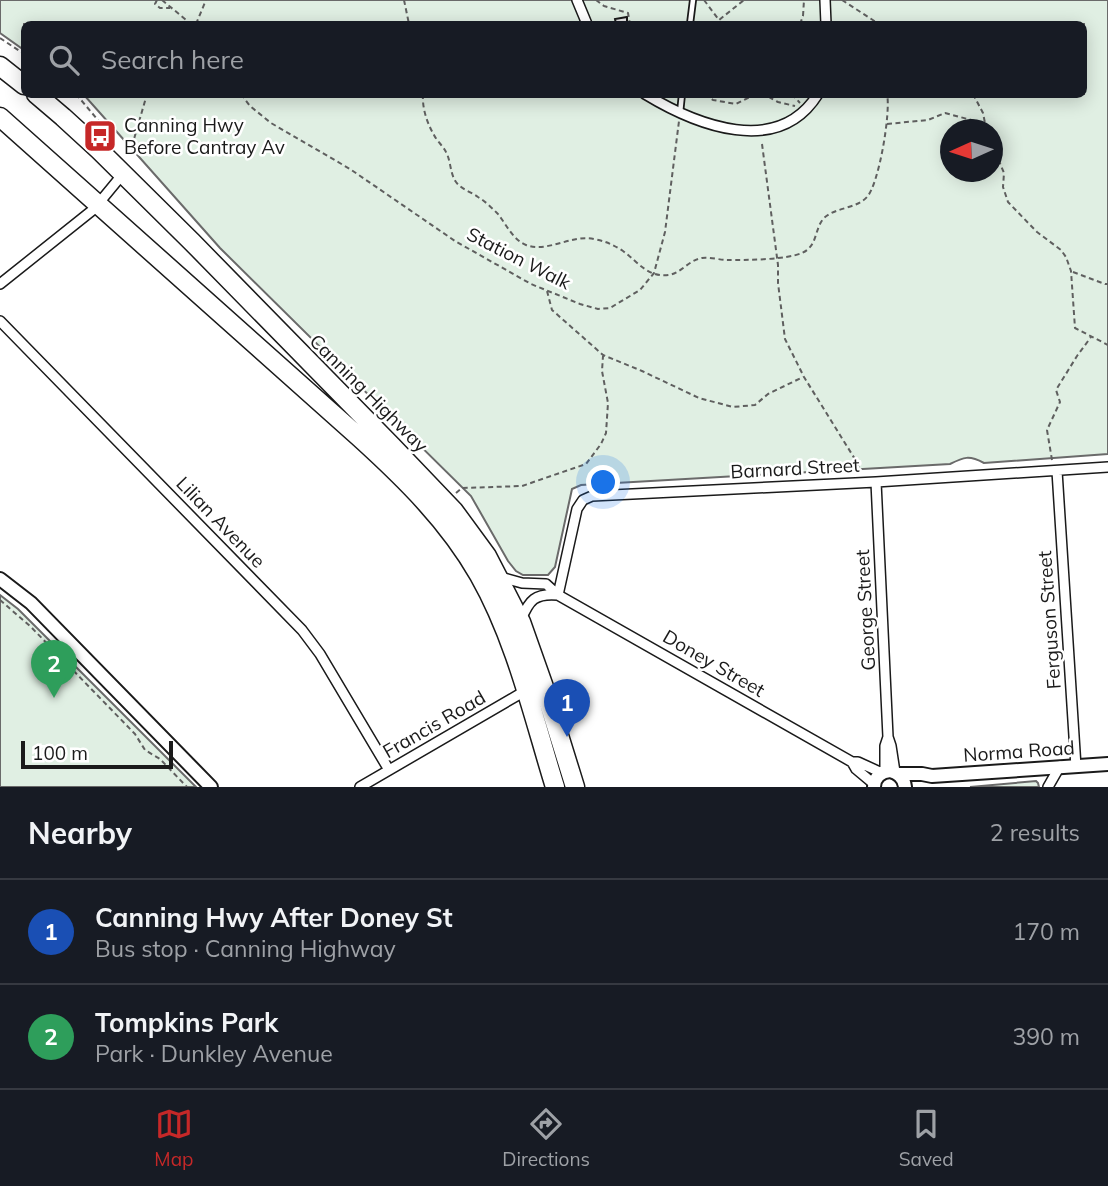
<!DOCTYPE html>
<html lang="en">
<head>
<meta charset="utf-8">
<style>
  body { margin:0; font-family:Mulish,sans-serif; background:#20242c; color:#f1f3f6 }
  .compass { position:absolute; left:940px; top:119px; width:63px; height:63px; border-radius:50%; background:#171b24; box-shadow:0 4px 18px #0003; rotate:267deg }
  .scale { position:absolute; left:21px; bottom:18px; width:152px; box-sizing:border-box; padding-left:7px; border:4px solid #1a1a1a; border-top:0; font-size:19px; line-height:24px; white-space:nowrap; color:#1a1a1a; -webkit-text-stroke:5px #fff; paint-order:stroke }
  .you { position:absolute; left:604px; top:483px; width:24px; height:24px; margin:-18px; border:5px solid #fff; border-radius:50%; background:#1a73e8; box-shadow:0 0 0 10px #1a73e833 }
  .badge { display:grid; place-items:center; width:46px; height:46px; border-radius:50%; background:#c62828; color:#fff; font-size:23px; font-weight:700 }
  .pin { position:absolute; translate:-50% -58px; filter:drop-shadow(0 2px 4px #0008) }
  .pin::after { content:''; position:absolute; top:37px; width:24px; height:21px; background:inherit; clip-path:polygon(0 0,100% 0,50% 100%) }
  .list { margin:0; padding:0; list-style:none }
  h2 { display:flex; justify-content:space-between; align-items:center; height:91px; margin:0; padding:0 28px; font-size:30px }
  h2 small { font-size:23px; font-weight:400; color:#9ea1a6 }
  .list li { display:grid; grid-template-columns:46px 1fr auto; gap:21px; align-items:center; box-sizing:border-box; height:105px; padding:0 28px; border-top:2px solid #363941 }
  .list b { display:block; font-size:26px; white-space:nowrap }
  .list p { margin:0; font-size:23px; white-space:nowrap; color:#9ea1a6 }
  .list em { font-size:23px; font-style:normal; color:#9ea1a6 }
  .icon { flex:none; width:38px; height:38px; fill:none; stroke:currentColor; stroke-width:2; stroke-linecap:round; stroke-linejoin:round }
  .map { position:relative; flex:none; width:1108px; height:787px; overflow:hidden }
  .search { position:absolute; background:#171b24; box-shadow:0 4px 18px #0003; left:21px; right:21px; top:21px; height:77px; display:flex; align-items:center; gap:18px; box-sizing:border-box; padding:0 24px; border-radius:10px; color:#9ea1a6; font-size:26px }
  .sheet { height:301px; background:#171b24 }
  nav { display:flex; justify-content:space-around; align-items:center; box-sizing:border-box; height:98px; border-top:2px solid #363941; background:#171b24; font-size:19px; color:#9ea1a6 }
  nav a { display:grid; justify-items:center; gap:4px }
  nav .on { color:#c62828 }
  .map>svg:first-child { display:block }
</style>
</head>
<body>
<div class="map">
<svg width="1108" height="787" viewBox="0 0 1108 787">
  <rect width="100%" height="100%" fill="#fff"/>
  <!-- green -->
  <path fill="#e0efe3" stroke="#6a6a6a" stroke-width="2" fill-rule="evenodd" d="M0,0H1108V454L984,463C969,455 964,457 950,464L581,485L572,489L555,567L548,575H523L516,571L508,561L471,496L220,248L84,95L1084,94V24H24V50L0,33ZM950,130H992V172H950Z
    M0,595L18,609L196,787H0Z
    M1036,781L1038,783L1039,787H970Z"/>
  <!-- building -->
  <path fill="#e6e6e6" stroke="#1a1a1a" stroke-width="2" d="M627,17V23L616,24L615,19Z"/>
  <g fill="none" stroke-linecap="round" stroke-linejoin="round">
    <defs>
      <path id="lane" d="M690,24L693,0
        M680,113L682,94"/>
      <path id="street" d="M577,0L587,24
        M825,0L826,24
        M645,94C696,125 778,158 818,94
        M0,284L94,209L122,175
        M0,321L302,630L320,654L389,770
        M1057,471L1076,767
        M876,482L888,737L891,746L895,772
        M500,577L522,583L546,584L558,595L852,762H858L882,773
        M558,595L577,509L583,500L592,496L876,482L1108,467
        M521,620C529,600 535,593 558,595
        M852,762L856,769L874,784
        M885,771V746L888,737
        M360,787L525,691
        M1048,787L1060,766"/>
      <path id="secondary" d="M0,579L31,603L211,787
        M899,774H922L932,776L1108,764
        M874,787C874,777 881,772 890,771C899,773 904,778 905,787"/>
      <path id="highway" d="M0,66L24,85
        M36,94L63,117L99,150L192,242L392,446L454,511L487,556L521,622L544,687L575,787
        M0,117L360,438C405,479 448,521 479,575C516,640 533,716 555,787"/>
    </defs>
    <!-- lane casing -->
    <use href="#lane" stroke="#1a1a1a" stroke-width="8"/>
    <!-- street casing -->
    <use href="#street" stroke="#1a1a1a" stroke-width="12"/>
    <!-- secondary casing -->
    <use href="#secondary" stroke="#1a1a1a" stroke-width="16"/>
    <!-- highway casing -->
    <use href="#highway" stroke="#1a1a1a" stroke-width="21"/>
    <!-- path -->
    <path stroke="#5f5f5f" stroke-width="2" stroke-dasharray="5 3.5" stroke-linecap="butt" d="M157,0L155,4L160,8H170
      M162,0L191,24
      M404,0L409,24
      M596,0L604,6L628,13L630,24
      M704,0L719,20L744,0
      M842,0L879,24
      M196,24L206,0
      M800,24L803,16L804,0
      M0,38L24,54
      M76,94L108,132
      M241,94L250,106L271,123L350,169L455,241L531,284L580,304L598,309L610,308L640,290L654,273L665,232L679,121
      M423,94C422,108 427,123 434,135C437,141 443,146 446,152C451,161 450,174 456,182C461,189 471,192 478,197C485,201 492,208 498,214C506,224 513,240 526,245C548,253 572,234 594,239C605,241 614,245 623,251C638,262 648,278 669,275C681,273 689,260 702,258C710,257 720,260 728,260C747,260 785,260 802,253C818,246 814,229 824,218C836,207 856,209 867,197C879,184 891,112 887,94
      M705,94L713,100L736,104L750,97L767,96L778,102L795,106
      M792,94L800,103
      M973,94L983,113L986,128
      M887,124L928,120L945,113L975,121L986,129
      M762,144L778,265V283L785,339L804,377L858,464L859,472
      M992,144L1004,173L1003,187L1008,202L1037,232L1061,250L1066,257L1071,271L1075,328L1108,345
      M126,153L134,139L147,94
      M1073,272L1105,284H1108
      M547,291L552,310L603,355L642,371L699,398L733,407L755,405L768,394L803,377
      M1052,460L1047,430L1060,402L1056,390L1077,356L1091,337
      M456,493L462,488L522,486L586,464L601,444L606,433L608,403L602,371L603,356
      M0,600L31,627L135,734L145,750L160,759L187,787"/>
    <!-- lane -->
    <use href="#lane" stroke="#fff" stroke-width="4.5"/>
    <!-- street -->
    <use href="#street" stroke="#fff" stroke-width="9"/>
    <!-- secondary -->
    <use href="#secondary" stroke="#fff" stroke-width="12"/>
    <!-- highway -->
    <use href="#highway" stroke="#fff" stroke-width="18"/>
  </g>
  <!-- icons -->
  <defs>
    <symbol id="bus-square" viewBox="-11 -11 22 22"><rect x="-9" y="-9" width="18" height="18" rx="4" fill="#c62828" stroke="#fff"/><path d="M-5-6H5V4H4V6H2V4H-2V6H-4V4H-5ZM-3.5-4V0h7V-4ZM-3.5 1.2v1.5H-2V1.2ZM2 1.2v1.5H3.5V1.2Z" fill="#fff"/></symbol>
  </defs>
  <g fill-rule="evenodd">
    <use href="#bus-square" x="81" y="117" width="38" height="38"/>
  </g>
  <g text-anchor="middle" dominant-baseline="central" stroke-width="5" stroke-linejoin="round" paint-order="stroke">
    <!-- poi labels -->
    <g font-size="19" fill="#1a1a1a" stroke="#fff" text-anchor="start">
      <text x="124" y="125">Canning Hwy<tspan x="124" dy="22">Before Cantray Av</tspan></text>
    </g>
    <!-- street labels -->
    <g font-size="19" fill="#1a1a1a" stroke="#fff">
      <text transform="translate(519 258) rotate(27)">Station Walk</text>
      <text transform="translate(369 393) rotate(45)">Canning Highway</text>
      <text transform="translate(795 468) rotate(-3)">Barnard Street</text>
      <text transform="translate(221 522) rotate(46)">Lilian Avenue</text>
      <text transform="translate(865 610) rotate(-93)">George Street</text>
      <text transform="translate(1049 620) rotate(-94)">Ferguson Street</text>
      <text transform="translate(714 663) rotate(30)">Doney Street</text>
      <text transform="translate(434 724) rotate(-30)">Francis Road</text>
      <text transform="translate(1019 751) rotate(-4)">Norma Road</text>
    </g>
  </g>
</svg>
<svg class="compass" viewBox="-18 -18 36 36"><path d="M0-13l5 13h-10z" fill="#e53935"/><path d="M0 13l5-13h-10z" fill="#9ea1a6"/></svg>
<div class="scale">100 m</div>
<div class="you"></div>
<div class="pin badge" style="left:567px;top:737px;background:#1a4fb4">1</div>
<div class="pin badge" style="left:54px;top:698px;background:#2e9e5b">2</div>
<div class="search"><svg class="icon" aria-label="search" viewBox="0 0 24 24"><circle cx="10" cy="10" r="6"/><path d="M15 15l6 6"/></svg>Search here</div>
</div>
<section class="sheet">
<h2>Nearby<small>2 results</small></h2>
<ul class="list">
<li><span class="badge" style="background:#1a4fb4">1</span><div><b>Canning Hwy After Doney St</b><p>Bus stop · Canning Highway</p></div><em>170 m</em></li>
<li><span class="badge" style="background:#2e9e5b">2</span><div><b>Tompkins Park</b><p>Park · Dunkley Avenue</p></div><em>390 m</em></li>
</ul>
</section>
<nav>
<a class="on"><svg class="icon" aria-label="map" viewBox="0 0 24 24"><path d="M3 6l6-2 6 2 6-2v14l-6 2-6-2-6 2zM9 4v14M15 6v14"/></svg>Map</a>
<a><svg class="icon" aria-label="directions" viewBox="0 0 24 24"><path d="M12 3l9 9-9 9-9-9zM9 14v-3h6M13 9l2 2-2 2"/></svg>Directions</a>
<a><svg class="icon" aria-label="saved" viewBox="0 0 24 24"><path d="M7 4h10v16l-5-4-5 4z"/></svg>Saved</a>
</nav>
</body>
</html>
